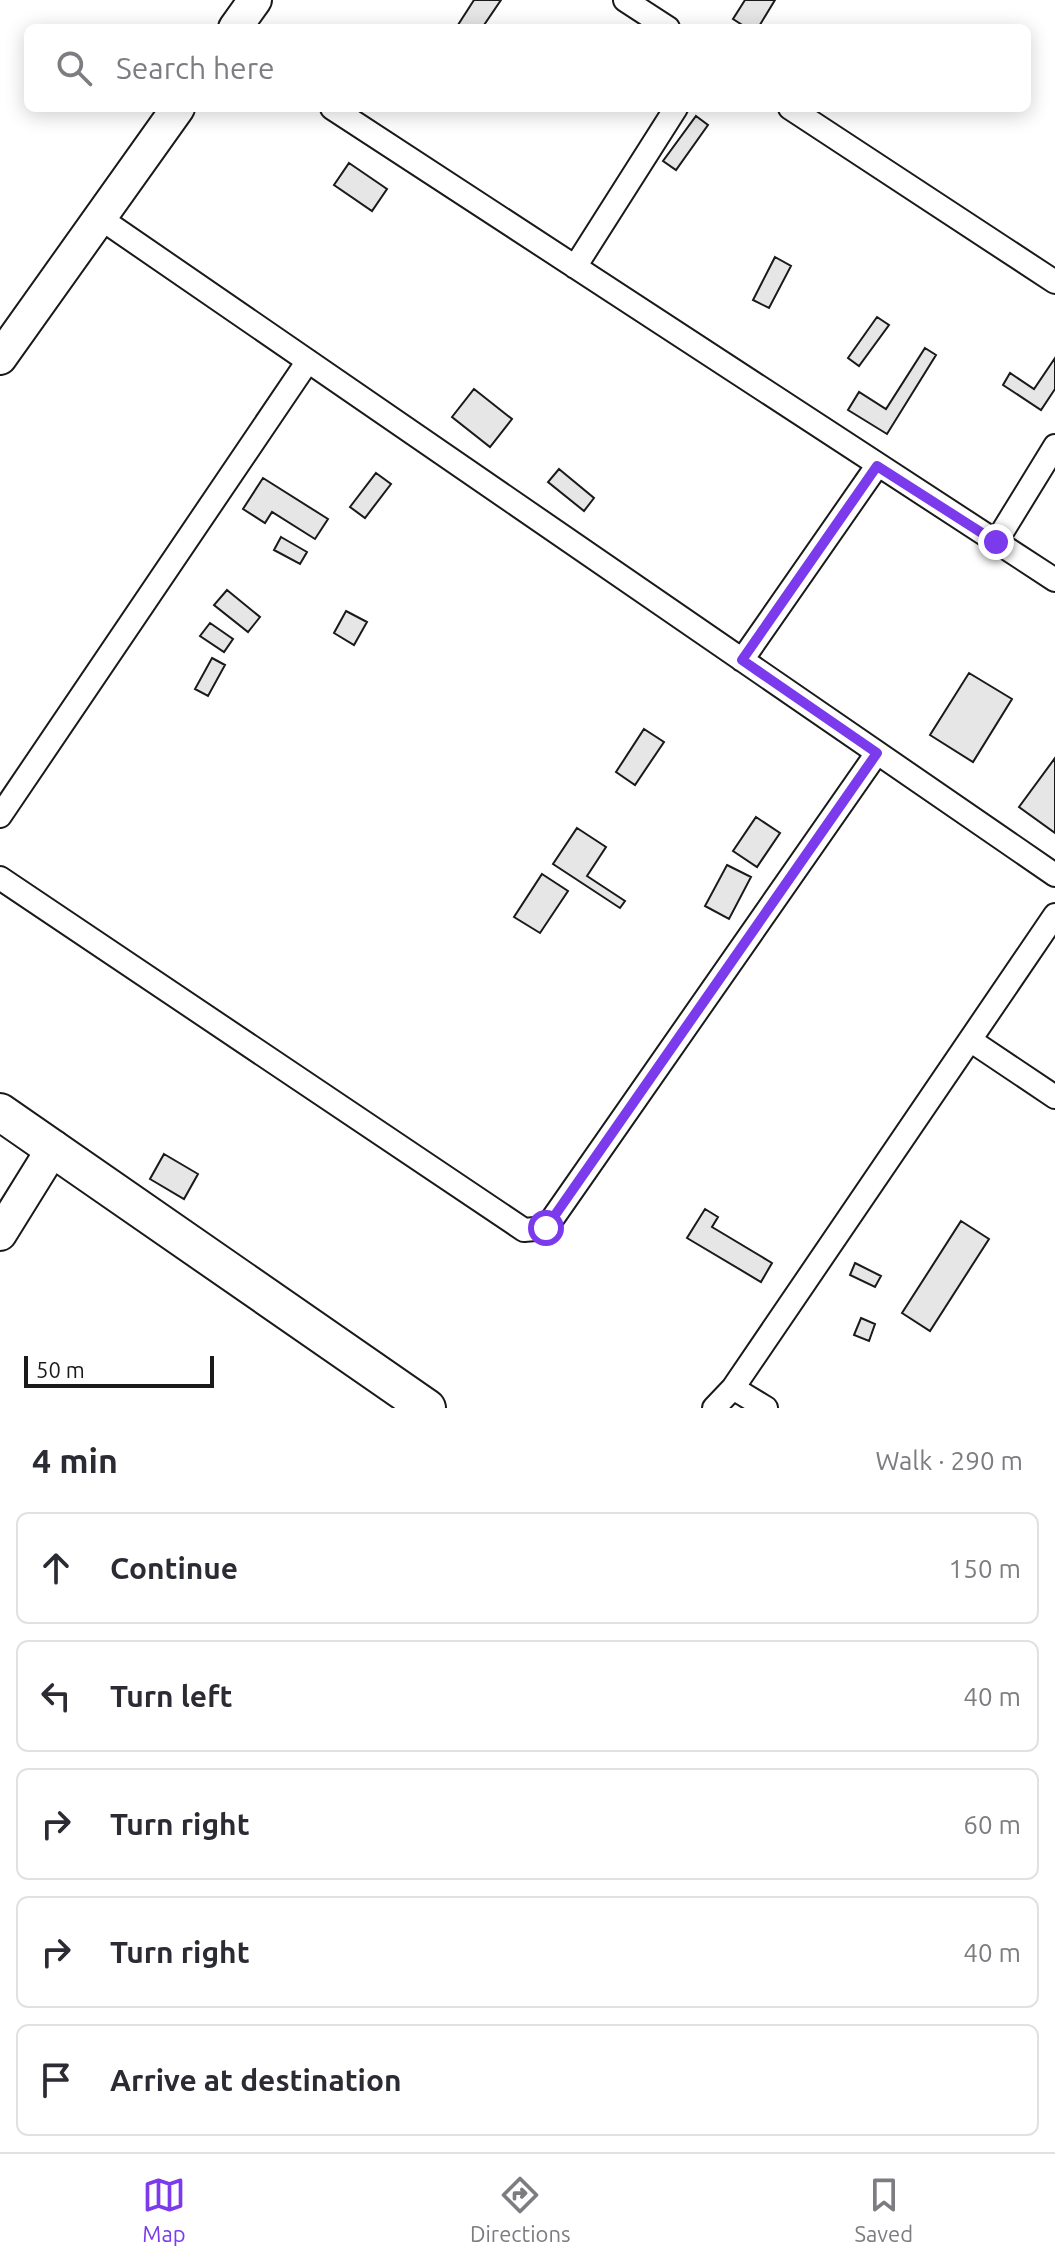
<!DOCTYPE html>
<html lang="en">
<head>
<meta charset="utf-8">
<style>
  body { margin:0; font-family:Ubuntu,sans-serif; background:#f7f7f7; color:#2b2b33 }
  .scale { position:absolute; left:24px; bottom:20px; width:190px; box-sizing:border-box; padding-left:8px; border:4px solid #1a1a1a; border-top:0; font-size:22px; line-height:28px; white-space:nowrap; color:#1a1a1a; -webkit-text-stroke:6px #fff; paint-order:stroke }
  .stop { position:absolute; width:24px; height:24px; margin:-18px; border:6px solid #7c3aed; border-radius:50%; background:#fff }
  .stop.end { background:#7c3aed; border-color:#fff; box-shadow:0 2px 8px #0008 }
  .list { margin:0; padding:0; list-style:none }
  h2 { display:flex; justify-content:space-between; align-items:center; height:104px; margin:0; padding:0 32px; font-size:34px }
  h2 small { font-size:26px; font-weight:400; color:#7c7c81 }
  .list li { display:grid; grid-template-columns:52px 1fr auto; gap:24px; align-items:center; box-sizing:border-box; height:112px; margin:0 16px 16px; padding:0 16px; border:2px solid #e1e1e2; border-radius:12px }
  .list b { display:block; font-size:30px; white-space:nowrap }
  .list em { font-size:26px; font-style:normal; color:#7c7c81 }
  .icon { flex:none; width:44px; height:44px; fill:none; stroke:currentColor; stroke-width:2; stroke-linecap:round; stroke-linejoin:round }
  .map { position:relative; flex:none; width:1055px; height:1408px; overflow:hidden }
  .search { position:absolute; background:#fff; box-shadow:0 4px 20px #0003; left:24px; right:24px; top:24px; height:88px; display:flex; align-items:center; gap:20px; box-sizing:border-box; padding:0 28px; border-radius:12px; color:#7c7c81; font-size:30px }
  .sheet { height:744px; background:#fff }
  nav { display:flex; justify-content:space-around; align-items:center; box-sizing:border-box; height:112px; border-top:2px solid #e1e1e2; background:#fff; font-size:22px; color:#7c7c81 }
  nav a { display:grid; justify-items:center; gap:4px }
  nav .on { color:#7c3aed }
  .map>svg:first-child { display:block }
</style>
</head>
<body>
<div class="map">
<svg width="1055" height="1408" viewBox="0 0 1055 1408">
  <rect width="100%" height="100%" fill="#fff"/>
  <!-- building -->
  <path fill="#e6e6e6" stroke="#1a1a1a" stroke-width="2" d="M474,0H501L482,28H456Z
    M745,0H775L758,28H747L733,19Z
    M696,116L708,125L676,170L663,161Z
    M349,163L387,189L372,211L334,185Z
    M775,257L791,266L769,308L753,300Z
    M877,317L889,325L859,366L848,358Z
    M925,348L936,355L887,434L848,410L859,392L886,409Z
    M1055,358V389L1041,410L1003,385L1010,373L1034,389Z
    M474,389L512,419L490,447L452,417Z
    M559,469L594,498L584,511L548,482Z
    M376,473L391,484L365,518L350,507Z
    M263,478L328,519L315,539L272,512L265,523L243,509Z
    M281,537L307,552L300,564L274,550Z
    M227,590L260,617L248,632L214,605Z
    M346,611L367,622L354,645L334,633Z
    M210,623L233,639L224,652L200,636Z
    M212,658L225,665L208,696L195,689Z
    M969,673L1012,699L973,762L930,735Z
    M644,729L664,742L635,785L616,772Z
    M1055,758V833L1019,807Z
    M756,817L780,833L757,867L733,851Z
    M577,828L606,847L587,876L625,901L620,908L553,864Z
    M727,865L751,877L729,919L705,906Z
    M542,874L568,891L540,933L514,917Z
    M164,1154L198,1174L184,1199L150,1179Z
    M705,1209L718,1217L712,1227L772,1263L761,1282L687,1238Z
    M961,1221L989,1239L930,1331L902,1313Z
    M855,1263L881,1276L875,1287L850,1275Z
    M861,1318L875,1324L869,1341L854,1335Z"/>
  <g fill="none" stroke-linecap="round" stroke-linejoin="round">
    <defs>
      <path id="street" d="M625,0L668,28
        M332,108L1055,580
        M790,108L1055,282
        M100,218L1055,875
        M575,267L676,108
        M996,542L1055,446
        M742,660L877,466
        M0,816L308,361
        M0,878L524,1230L546,1228L877,753
        M970,1040L1055,1097
        M733,1388L766,1408
        M714,1408L733,1388L1055,915"/>
      <path id="secondary" d="M235,28L255,0
        M0,358L178,108
        M0,1234L54,1147"/>
      <path id="primary" d="M0,1112L427,1408"/>
    </defs>
    <!-- street casing -->
    <use href="#street" stroke="#1a1a1a" stroke-width="26"/>
    <!-- secondary casing -->
    <use href="#secondary" stroke="#1a1a1a" stroke-width="36"/>
    <!-- primary casing -->
    <use href="#primary" stroke="#1a1a1a" stroke-width="40"/>
    <!-- street -->
    <use href="#street" stroke="#fff" stroke-width="22"/>
    <!-- secondary -->
    <use href="#secondary" stroke="#fff" stroke-width="32"/>
    <!-- primary -->
    <use href="#primary" stroke="#fff" stroke-width="36"/>
  </g>
  <g fill="none" stroke-linecap="round" stroke-linejoin="round">
    <!-- route -->
    <path stroke="#7c3aed" stroke-width="10" d="M546,1228L877,753L742,660L877,466L996,542"/>
  </g>
</svg>
<div class="scale">50 m</div>
<div class="stop" style="left:546px;top:1228px"></div>
<div class="stop end" style="left:996px;top:542px"></div>
<div class="search"><svg class="icon" aria-label="search" viewBox="0 0 24 24"><circle cx="10" cy="10" r="6"/><path d="M15 15l6 6"/></svg>Search here</div>
</div>
<section class="sheet">
<h2>4 min<small>Walk · 290 m</small></h2>
<ul class="list">
<li><svg class="icon" aria-label="ahead" viewBox="0 0 24 24"><path d="M12 20V5M6 11l6-6 6 6"/></svg><div><b>Continue</b></div><em>150 m</em></li>
<li><svg class="icon" aria-label="left" viewBox="0 0 24 24"><path d="M17 20v-9H6M10 6l-5 5 5 5"/></svg><div><b>Turn left</b></div><em>40 m</em></li>
<li><svg class="icon" aria-label="right" viewBox="0 0 24 24"><path d="M7 20v-9h11M14 6l5 5-5 5"/></svg><div><b>Turn right</b></div><em>60 m</em></li>
<li><svg class="icon" aria-label="right" viewBox="0 0 24 24"><path d="M7 20v-9h11M14 6l5 5-5 5"/></svg><div><b>Turn right</b></div><em>40 m</em></li>
<li><svg class="icon" aria-label="arrive" viewBox="0 0 24 24"><path d="M6 21V4h12l-3 4 3 4H6"/></svg><div><b>Arrive at destination</b></div></li>
</ul>
</section>
<nav>
<a class="on"><svg class="icon" aria-label="map" viewBox="0 0 24 24"><path d="M3 6l6-2 6 2 6-2v14l-6 2-6-2-6 2zM9 4v14M15 6v14"/></svg>Map</a>
<a><svg class="icon" aria-label="directions" viewBox="0 0 24 24"><path d="M12 3l9 9-9 9-9-9zM9 14v-3h6M13 9l2 2-2 2"/></svg>Directions</a>
<a><svg class="icon" aria-label="saved" viewBox="0 0 24 24"><path d="M7 4h10v16l-5-4-5 4z"/></svg>Saved</a>
</nav>
</body>
</html>
